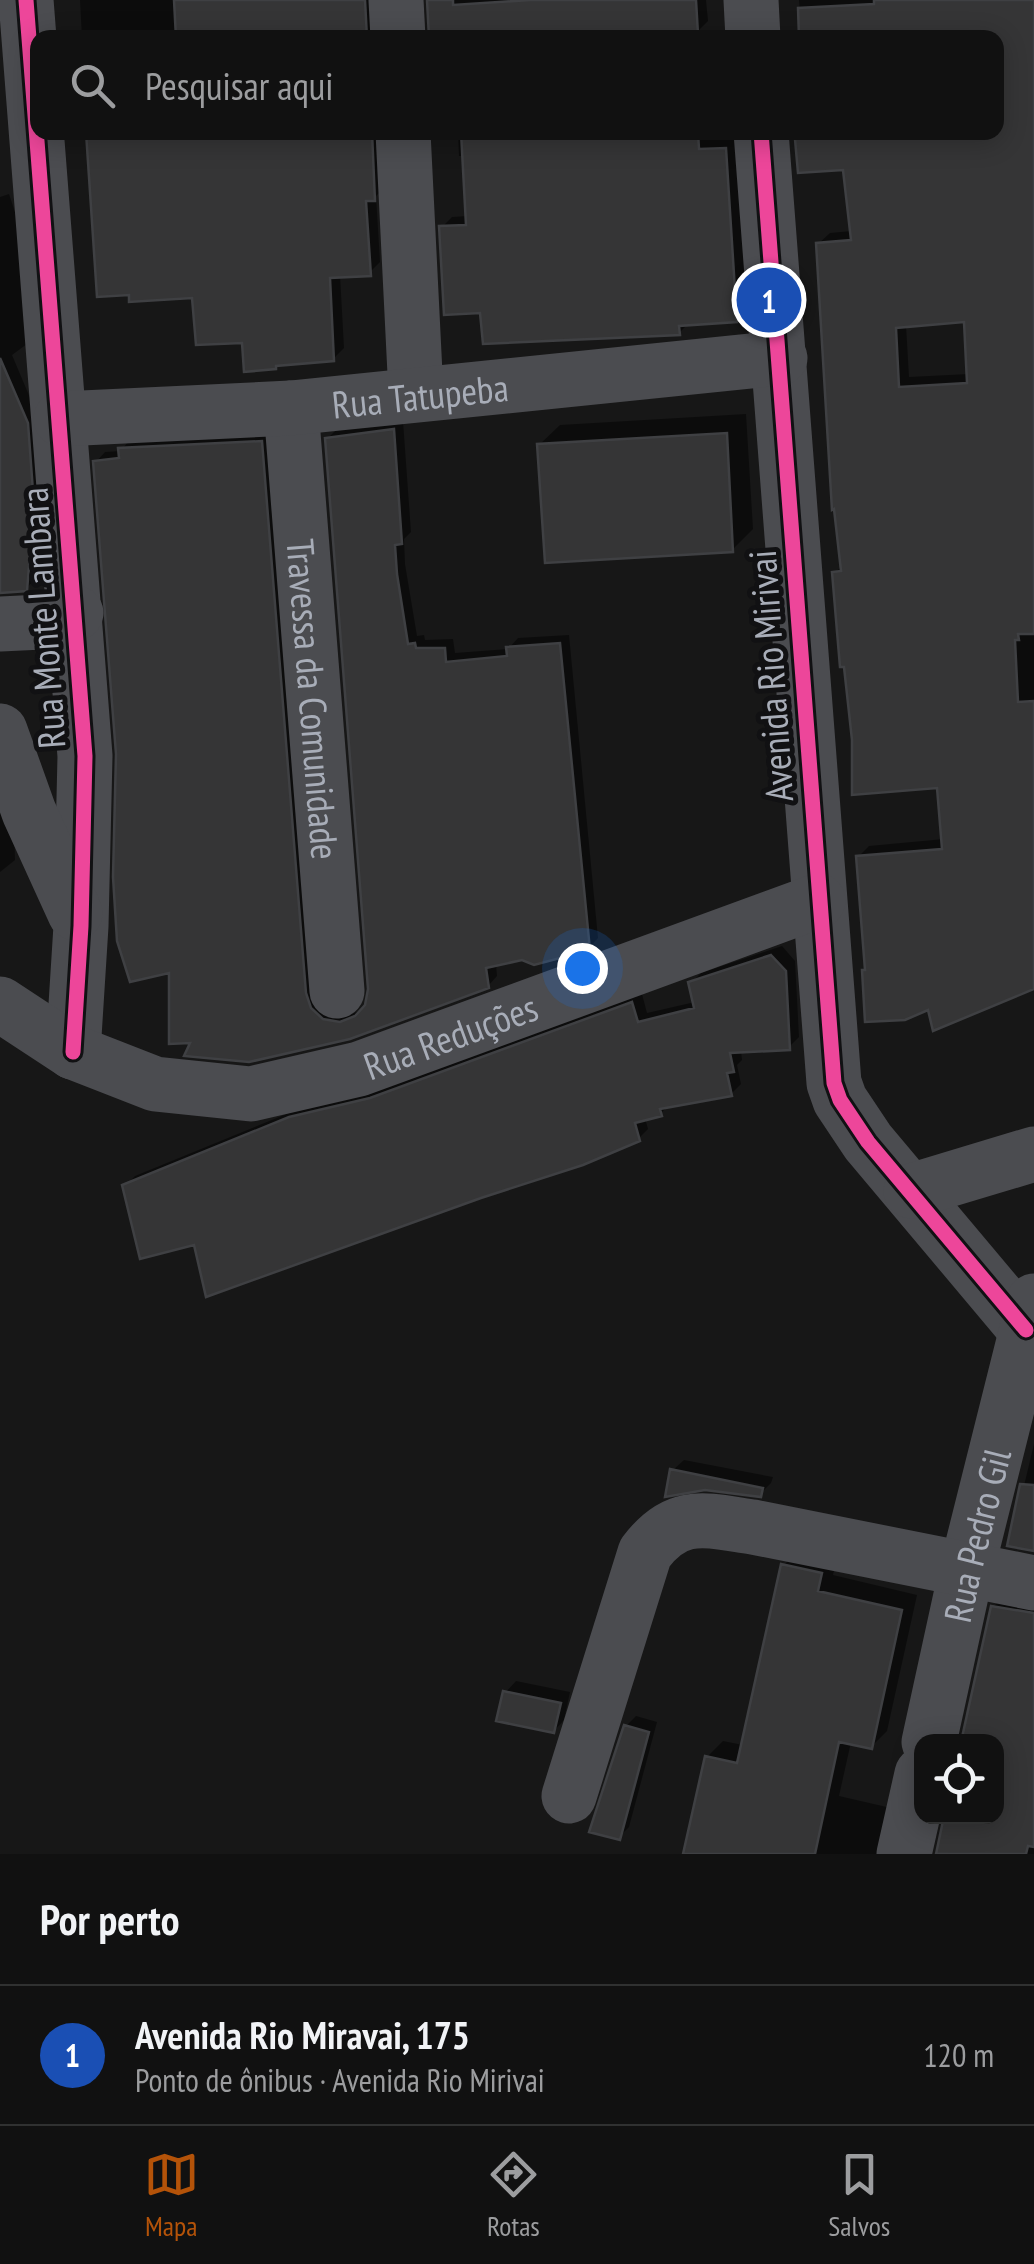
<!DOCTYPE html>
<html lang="pt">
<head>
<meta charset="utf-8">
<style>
  body { margin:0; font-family:"PT Sans Narrow",sans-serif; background:#1e1f1f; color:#f1f3f6 }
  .controls { position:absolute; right:30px; bottom:30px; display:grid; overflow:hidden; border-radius:20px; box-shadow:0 5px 25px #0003 }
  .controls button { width:90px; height:90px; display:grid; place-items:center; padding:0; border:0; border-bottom:2px solid #303131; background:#111; color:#f1f3f6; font:50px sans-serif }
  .you { position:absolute; left:582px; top:968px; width:35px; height:35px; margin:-25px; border:8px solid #fff; border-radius:50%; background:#1a73e8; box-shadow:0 0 0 15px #1a73e833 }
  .badge { display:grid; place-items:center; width:65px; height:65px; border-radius:50%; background:#b45309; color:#fff; font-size:32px; font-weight:700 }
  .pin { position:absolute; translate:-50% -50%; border:5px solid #fff; box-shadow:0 2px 10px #0006 }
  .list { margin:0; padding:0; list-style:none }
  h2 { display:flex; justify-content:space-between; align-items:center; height:130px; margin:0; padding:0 40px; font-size:42px }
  h2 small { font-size:32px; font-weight:400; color:#9c9d9f }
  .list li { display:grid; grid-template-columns:65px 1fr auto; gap:30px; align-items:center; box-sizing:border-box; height:140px; padding:0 40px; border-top:2px solid #303131 }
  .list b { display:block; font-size:38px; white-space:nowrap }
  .list p { margin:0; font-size:32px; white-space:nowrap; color:#9c9d9f }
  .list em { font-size:32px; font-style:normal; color:#9c9d9f }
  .icon { flex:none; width:55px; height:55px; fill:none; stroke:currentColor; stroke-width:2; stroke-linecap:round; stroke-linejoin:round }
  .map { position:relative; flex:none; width:1034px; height:1854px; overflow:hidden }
  .search { position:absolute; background:#111; box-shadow:0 5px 25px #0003; left:30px; right:30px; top:30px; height:110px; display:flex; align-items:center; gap:25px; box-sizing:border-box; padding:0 35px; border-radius:20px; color:#9c9d9f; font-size:38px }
  .sheet { height:270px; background:#111 }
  nav { display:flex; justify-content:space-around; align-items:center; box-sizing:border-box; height:140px; border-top:2px solid #303131; background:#111; font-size:28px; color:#9c9d9f }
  nav a { display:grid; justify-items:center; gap:5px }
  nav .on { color:#b45309 }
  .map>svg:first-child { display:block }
</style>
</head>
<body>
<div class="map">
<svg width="1034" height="1854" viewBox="0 0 1034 1854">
  <rect width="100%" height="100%" fill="#171717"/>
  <!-- shadow -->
  <path fill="#0007" fill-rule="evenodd" d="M80,0H375L380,38H82Z
    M430,0H706L708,21L697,32V38H432Z
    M799,0H1034V965L929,1007L867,968L858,857L869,846L944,839L940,785L854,740L835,573L843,565L818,244L830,233L852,231L846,167L798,140L805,132H996V38H802ZM966,319L969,374L909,377L906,325Z
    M89,132H382L385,187L376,196L380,262L369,273L340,275L344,348L333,359L245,340L194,295Z
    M458,132H708L709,139L736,138L747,309L736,320L689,323L679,333L483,310L442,227L452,217L468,216L465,156H459Z
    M9,194L23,236L31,341L12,355L36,412L43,493L39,574L26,589L0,590V197Z
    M746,414L753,529L732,550L539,445L560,425Z
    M403,421L411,532L404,539L405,564L417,636L424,635L425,640L453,639L455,653L508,649L518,638L569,635L598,938L589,948L496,964L497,976L488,986L349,1037L194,1040L119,754L96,462L105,452L121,451L130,439L271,432L352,1014L365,1008L371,989L327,439L337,429Z
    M0,787L14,824L15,860L0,872Z
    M782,946L795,961L799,1037L789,1047L741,1050L742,1060L737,1065L741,1084L731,1094L669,1105L661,1113L645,1118L648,1129L638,1139L196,1242L125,1186L135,1176L301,1108L642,994L647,1013L695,1002L691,983L701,973Z
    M1034,1444V1549L1010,1544Z
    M684,1460L773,1477L771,1483L760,1494L673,1470Z
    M799,1550L837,1557L833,1575L917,1595L887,1731L871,1747L851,1742L839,1796L891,1808L881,1851L877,1854H686L707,1757L723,1741L743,1745L783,1566Z
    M1003,1597L1034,1603V1854H938L996,1816L993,1607Z
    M516,1681L570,1692L564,1720L554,1731L506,1692Z
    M636,1716L657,1722L629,1827L619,1837L626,1726Z"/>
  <!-- building -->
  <path fill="#353536" stroke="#3f4043" stroke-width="2.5" fill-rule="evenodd" d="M174,0H365L367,38H176Z
    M427,0H453V5L530,0H696L698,34L652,38H429Z
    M874,0H1034V634H1018L1019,640H1015L1018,702L1034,701V989L933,1031L928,1010L905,1020L865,1022L862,970H865L856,856L942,849L937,788L852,795V740L844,667H840L832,572L841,571L834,509L832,510L816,243L851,240L843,170L798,173L795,139L862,132H996V38H799L798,8L874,4ZM964,322L967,383L899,387L896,328Z
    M86,132H372L375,201H366L371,276L330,278L334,361L276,366V369L244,372L242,343L196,345L192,298L129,302V295L97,297Z
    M461,132H698L699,149L726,148L737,322L679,326L680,335L483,344L480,313L444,315L439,226L466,225Z
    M0,358L28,423L34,505L27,591L0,593Z
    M394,429L402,544L395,545L397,574L408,644L415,643L416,648H445L446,662L507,656L506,647L560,643L590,950L534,965L522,960L486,968L489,988L350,1039L249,1062L184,1056L190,1043L169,1044V973L130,982L117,941L113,877L116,754L93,461L119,458L118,448L262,441L306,993L311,1008L323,1019L340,1022L355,1016L365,1005L368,989L325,438Z
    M727,433L733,552L545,563L537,444Z
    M771,955L786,971L790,1050L730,1053L734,1072L727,1073L732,1096L660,1109L662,1116L635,1123L640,1141L583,1165L481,1198L206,1297L194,1245L140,1259L122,1185L289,1117L370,1098L632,1002L638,1022L694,1008L688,982Z
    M670,1469L763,1488L761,1497L705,1490L665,1497Z
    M1020,1484L1034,1485V1551L1007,1546Z
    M781,1564L822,1573L818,1591L902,1610L872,1749L839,1742L815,1854H683L705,1756L737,1763Z
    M991,1606L1034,1613V1847L1028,1846L1026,1854H936L944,1816H996V1742H961Z
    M503,1691L561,1703L554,1733L496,1721Z
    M624,1725L649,1732L620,1840L589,1832Z"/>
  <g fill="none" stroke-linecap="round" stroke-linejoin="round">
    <!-- minor -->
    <g stroke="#4b4c50" stroke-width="55">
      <path d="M26,0L85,756L81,926L73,1052"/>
      <path d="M396,0L398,38"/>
      <path d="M751,0L753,38"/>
      <path d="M403,132L416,394"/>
      <path d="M761,132L834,1083L840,1100L868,1142L1026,1330"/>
      <path id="s1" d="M291,408L337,991"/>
      <path id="s2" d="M61,419L291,408L780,358"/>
      <path d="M0,624L42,622L76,613"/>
      <path d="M0,731L29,812L75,913"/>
      <path id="s3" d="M0,1004L73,1052L155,1084L251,1094L359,1069L818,901"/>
      <path d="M911,1191L1034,1154"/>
      <path id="s4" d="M929,1742L967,1568L1034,1301"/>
      <path d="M569,1796L645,1553C677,1510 705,1520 753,1527L1034,1583"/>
      <path d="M904,1854L922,1774"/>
    </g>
    <defs>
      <path id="cycleway" d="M26,0L85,756L81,926L73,1052
        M761,132L834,1083L840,1100L868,1142L1026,1330"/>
    </defs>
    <!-- cycleway casing -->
    <use href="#cycleway" stroke="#111113" stroke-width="21"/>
    <!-- cycleway -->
    <use href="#cycleway" stroke="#ed469a" stroke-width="15"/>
  </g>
  <g text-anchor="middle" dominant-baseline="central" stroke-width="10" stroke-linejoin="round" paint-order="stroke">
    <!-- street labels -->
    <g font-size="38" fill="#a8adb8" stroke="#111113">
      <text stroke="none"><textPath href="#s2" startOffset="360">Rua Tatupeba</textPath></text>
      <text transform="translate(42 618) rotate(-94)">Rua Monte Lambara</text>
      <text transform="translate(770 676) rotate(-94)">Avenida Rio Mirivai</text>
      <text stroke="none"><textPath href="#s1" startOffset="292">Travessa da Comunidade</textPath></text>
      <text stroke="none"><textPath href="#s3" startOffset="480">Rua Reduções</textPath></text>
      <text stroke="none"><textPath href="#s4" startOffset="212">Rua Pedro Gil</textPath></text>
    </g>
  </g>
</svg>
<div class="controls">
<button><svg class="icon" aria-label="locate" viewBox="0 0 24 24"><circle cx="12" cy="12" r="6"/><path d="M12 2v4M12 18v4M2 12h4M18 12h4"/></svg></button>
</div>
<div class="you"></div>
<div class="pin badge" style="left:769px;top:300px;background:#1a4fb4">1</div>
<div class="search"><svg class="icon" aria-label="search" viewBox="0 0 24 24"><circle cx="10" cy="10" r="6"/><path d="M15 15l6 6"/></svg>Pesquisar aqui</div>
</div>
<section class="sheet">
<h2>Por perto<small></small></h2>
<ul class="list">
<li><span class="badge" style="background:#1a4fb4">1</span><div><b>Avenida Rio Miravai, 175</b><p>Ponto de ônibus · Avenida Rio Mirivai</p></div><em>120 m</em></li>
</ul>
</section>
<nav>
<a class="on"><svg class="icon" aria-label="map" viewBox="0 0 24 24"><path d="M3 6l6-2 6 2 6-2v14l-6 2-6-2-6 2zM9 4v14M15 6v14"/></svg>Mapa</a>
<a><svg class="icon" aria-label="directions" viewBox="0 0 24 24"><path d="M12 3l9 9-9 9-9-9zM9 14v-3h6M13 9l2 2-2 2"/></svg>Rotas</a>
<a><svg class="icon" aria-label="saved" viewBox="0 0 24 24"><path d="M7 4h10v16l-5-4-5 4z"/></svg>Salvos</a>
</nav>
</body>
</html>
